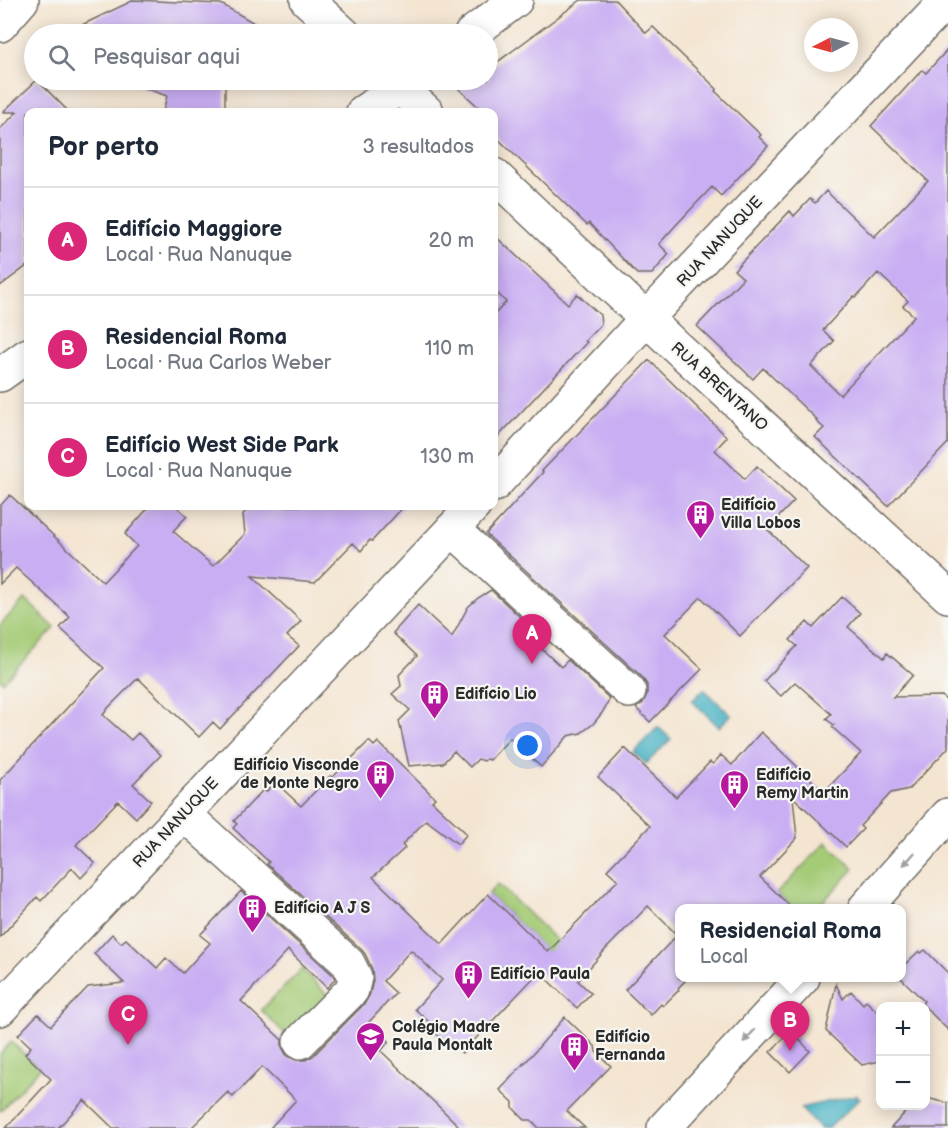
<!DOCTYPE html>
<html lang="pt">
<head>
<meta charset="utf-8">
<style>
  body { margin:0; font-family:"Balsamiq Sans",sans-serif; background:#f6f6f7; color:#1f2937 }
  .controls { position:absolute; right:18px; bottom:18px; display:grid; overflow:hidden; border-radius:12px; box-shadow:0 3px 15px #0003 }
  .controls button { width:54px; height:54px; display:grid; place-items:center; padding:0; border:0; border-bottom:2px solid #e0e1e3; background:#fff; color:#1f2937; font:30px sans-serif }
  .compass { position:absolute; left:804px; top:18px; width:54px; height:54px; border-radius:50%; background:#fff; box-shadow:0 3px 15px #0003; rotate:264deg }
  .you { position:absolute; left:528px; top:746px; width:21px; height:21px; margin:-15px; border:4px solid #fff; border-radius:50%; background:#1a73e8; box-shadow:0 0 0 9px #1a73e833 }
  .badge { display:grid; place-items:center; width:39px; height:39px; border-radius:50%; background:#db2777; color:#fff; font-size:20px; font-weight:700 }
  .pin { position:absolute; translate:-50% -50px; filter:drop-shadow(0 2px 3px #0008) }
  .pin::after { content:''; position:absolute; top:32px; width:21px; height:18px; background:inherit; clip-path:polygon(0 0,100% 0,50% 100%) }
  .popup { position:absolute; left:675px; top:904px; width:231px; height:78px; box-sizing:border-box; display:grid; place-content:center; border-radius:12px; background:#fff; filter:drop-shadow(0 2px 4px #0005); font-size:20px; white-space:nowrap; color:#747a83 }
  .popup b { font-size:22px; color:#1f2937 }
  .popup::after { content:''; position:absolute; left:50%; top:100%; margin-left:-12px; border:12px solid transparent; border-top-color:#fff }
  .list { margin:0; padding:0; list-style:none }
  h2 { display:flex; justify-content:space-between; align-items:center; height:78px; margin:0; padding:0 24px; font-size:26px }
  h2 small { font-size:20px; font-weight:400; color:#747a83 }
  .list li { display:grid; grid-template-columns:39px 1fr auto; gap:18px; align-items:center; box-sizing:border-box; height:108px; padding:0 24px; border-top:2px solid #e0e1e3 }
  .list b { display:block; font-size:22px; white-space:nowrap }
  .list p { margin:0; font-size:20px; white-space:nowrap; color:#747a83 }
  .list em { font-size:20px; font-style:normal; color:#747a83 }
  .icon { flex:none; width:33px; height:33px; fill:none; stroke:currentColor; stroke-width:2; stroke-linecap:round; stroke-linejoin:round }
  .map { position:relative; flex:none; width:948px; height:1128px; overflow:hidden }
  .search { position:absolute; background:#fff; box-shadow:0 3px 15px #0003; left:24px; top:24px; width:474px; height:66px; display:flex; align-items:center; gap:15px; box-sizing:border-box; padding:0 21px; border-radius:33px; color:#747a83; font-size:22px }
  .panel { position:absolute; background:#fff; box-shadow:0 3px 15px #0003; left:24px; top:108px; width:474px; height:402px; border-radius:12px }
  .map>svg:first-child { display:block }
</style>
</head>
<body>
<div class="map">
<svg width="948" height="1128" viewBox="0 0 948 1128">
  <rect width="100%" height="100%" fill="#f6f6f2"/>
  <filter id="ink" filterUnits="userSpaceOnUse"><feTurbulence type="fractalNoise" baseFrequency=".0167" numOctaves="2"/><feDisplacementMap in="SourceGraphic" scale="12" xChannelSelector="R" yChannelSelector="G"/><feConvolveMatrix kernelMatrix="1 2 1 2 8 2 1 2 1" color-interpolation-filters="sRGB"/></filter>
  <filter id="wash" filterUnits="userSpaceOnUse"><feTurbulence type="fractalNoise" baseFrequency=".008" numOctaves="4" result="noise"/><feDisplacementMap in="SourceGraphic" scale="24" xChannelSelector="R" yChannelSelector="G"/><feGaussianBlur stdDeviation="1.35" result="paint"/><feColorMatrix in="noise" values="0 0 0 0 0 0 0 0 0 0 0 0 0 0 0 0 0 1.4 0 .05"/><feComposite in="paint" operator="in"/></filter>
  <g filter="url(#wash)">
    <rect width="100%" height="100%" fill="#f4e5d1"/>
    <!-- green -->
    <path fill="#a4cb76" stroke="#687b50" stroke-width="1.5" d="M25,599L55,628L3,682L0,679V625Z
      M826,842L854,869L817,908H793L777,893Z
      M498,884L584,967L573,977L488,894Z
      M302,969L333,1001L293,1042L261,1010Z
      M11,1042L40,1068L0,1111V1054Z"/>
    <!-- water -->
    <path fill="#45b1c3" stroke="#386e77" stroke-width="1.5" d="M704,689L731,715L719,727L692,701Z
      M658,727L671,739L646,764L633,752Z
      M856,1095L860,1098L829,1128H820L800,1108Z"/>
    <g id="blocks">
      <!-- building -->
      <path fill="#c9aef3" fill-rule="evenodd" d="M134,0L221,4L273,34H63Z
        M581,0H615L646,33L653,27L717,89L715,91L761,135L759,137L768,146L721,196L712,187L676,225L659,244L669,254L652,274H637L589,223L587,225L494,135V112H484L459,89L472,80H488V69Z
        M948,49V443L888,506L815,437L824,428L816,421L817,420L763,368L753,379L697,326L743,278L734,270L790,211L794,216L810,199L815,203L826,191L874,237L928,181L871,126L922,70L926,73ZM878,273L908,301L903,306L914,316L840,395L811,366L834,341L823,330L854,296L856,297Z
        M37,80L69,112H28V265L0,286V129L17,112H3Z
        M129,80H225V112H163L167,96L128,82Z
        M494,235L568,304L577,294L600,315L601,324L585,341L587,342L494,441V315L506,302L494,290Z
        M649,360L727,437L715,450L745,479L757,466L794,501L767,529L807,568L740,636L701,597L665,634L702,669L650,722L636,708L643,703L647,694V685L642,677L486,534L543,472L542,471Z
        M10,495L103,582L137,546L125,534L150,506H176L187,516L173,531L213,566L245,534L243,514L252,506H404L372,541L370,540L361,551L353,543L315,582L252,576L301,621L287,636L299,646L220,729L213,722L199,737L138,678L109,707L103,715L131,740L138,733L161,755L133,784L151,801L136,818L118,801L76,845L95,863L81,878L72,868L41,901L37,897L0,937V780L104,668L60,628L70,617L16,568L0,584V506Z
        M491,590L533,629L527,635L561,667L568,660L610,699L602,713L593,724L581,733L568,736L541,767L510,738L490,760L486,759L484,761L478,759L470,767L454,751L443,763L409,766L399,721L410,710L392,694L401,686L399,675L417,656L393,633L418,605L452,637L468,607L478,598Z
        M842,597L860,613L848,627L884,658L887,653L913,675L893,697L942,696L948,702V748L909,789L891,793L860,826L863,829L846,847L793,797L797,838L760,877L793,909H679V978L687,979L678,988L679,990L663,1006L661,1004L651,1015L625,990L677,935L648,906L606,949L578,981L591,993L577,1008L539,972L462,1053L448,1040H443L431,1029V1024L415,1009L442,980L411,950L383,981L396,993L369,1022L389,1041L381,1051L461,1128H270L296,1100L262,1067L233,1097L228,1092L191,1128H113L84,1100L58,1128H6L51,1079L25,1054L31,1047L18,1035L38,1014L51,1026L88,987L124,983L94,954L112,934L121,943L126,939L157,968L166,958L183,973L210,943L200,935L241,891L333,975L335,979L327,988L288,950L241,1001L282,1040V1047L287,1056L296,1060H305L313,1056L365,1003L370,994L373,980L372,969L365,954L361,949L267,864L269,862L233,828L237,824L234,821L263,790L266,792L275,782L301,806L330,776L333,777L369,741L374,746L378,742L435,798L432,801L467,834L458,844L426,820L402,845L405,848L373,877L442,944L488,894L548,952L618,880L607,870L650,826L598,777L625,748L676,797L710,762L713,764L721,755L732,765L761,732L824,792L861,753L832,727L834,725L826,719L831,714L795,682L781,696L764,681L797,646L790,640L807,622L813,628Z
        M925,950L948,973V1030L922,1004L924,1001L901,978V968L919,951L921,953Z
        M836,984L843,999L851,991L863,1004L866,1001L880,1014V1061L862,1065L826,1031Z
        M565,1017L595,1046L596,1052L611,1066L567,1111L585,1128H539L531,1120H525L513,1108V1102L500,1090L524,1063V1064Z
        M791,1031L810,1051L790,1072L770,1052Z
        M926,1098L948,1103V1128H891L911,1106H926Z"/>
    </g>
  </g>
  <g filter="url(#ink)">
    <use href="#blocks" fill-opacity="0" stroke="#716c65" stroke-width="1.5"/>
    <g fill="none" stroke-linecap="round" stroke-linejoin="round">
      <defs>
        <path id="minor" d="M307,0L344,34
          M0,25L22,0
          M471,34L516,0
          M392,80L427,112
          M363,112L411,80
          M494,175L671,342L948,596
          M0,375L28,355
          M494,485L646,319L947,0
          M452,529L629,691
          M184,814L348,963L355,977L352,990L300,1042
          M865,908L948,815
          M0,1009L474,506
          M664,1128L803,978"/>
      </defs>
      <!-- minor casing -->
      <use href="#minor" stroke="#716c65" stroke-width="36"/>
      <!-- minor -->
      <use href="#minor" stroke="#fff" stroke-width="33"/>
    </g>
    <!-- one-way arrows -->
    <defs><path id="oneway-solid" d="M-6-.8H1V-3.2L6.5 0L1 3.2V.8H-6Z" transform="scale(1.5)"/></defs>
    <g fill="#a0a0a0">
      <use href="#oneway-solid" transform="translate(909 859) rotate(132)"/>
      <use href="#oneway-solid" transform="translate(749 1036) rotate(133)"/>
    </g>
  </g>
  <!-- icons -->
  <defs>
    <symbol id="building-pin" viewBox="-11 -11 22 30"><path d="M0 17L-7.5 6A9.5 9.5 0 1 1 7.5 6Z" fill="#b5179e" stroke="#f6f6f2"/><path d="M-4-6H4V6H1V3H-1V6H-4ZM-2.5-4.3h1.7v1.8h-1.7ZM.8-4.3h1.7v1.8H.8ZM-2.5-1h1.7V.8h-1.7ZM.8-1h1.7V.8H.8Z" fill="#fff"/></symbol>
    <symbol id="school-pin" viewBox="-11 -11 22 30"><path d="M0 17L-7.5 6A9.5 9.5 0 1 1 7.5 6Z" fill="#b5179e" stroke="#f6f6f2"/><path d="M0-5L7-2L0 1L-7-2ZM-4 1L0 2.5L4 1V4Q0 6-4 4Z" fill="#fff"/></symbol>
  </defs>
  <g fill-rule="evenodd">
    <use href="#building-pin" x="684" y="498" width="33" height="45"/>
    <use href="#building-pin" x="418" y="678" width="33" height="45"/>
    <use href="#building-pin" x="364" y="758" width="33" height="45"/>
    <use href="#building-pin" x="718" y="768" width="33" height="45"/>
    <use href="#building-pin" x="236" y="892" width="33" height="45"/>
    <use href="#building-pin" x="452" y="958" width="33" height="45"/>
    <use href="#school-pin" x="354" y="1020" width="33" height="45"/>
    <use href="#building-pin" x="558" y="1030" width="33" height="45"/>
  </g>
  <g text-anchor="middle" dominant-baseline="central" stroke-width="4.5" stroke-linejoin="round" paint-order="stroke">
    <!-- street labels -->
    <g font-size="16" fill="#2b2b2b" stroke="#f6f6f2">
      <text transform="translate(720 242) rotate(-47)">RUA NANUQUE</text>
      <text transform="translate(719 387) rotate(42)">RUA BRENTANO</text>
      <text transform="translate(176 823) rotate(-47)">RUA NANUQUE</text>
    </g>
    <!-- poi labels -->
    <g font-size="16" font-weight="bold" fill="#2b2b2b" stroke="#f6f6f2" text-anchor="start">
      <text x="721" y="505">Edifício<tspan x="721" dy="18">Villa Lobos</tspan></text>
      <text x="455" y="694">Edifício Lio</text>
      <text x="359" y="765" text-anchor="end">Edifício Visconde<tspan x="359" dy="18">de Monte Negro</tspan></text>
      <text x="756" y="775">Edifício<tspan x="756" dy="18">Remy Martin</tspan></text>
      <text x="274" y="908">Edifício A J S</text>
      <text x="490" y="974">Edifício Paula</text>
      <text x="392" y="1027">Colégio Madre<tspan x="392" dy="18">Paula Montalt</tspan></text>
      <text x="595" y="1037">Edifício<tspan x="595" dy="18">Fernanda</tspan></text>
    </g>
  </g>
</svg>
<div class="controls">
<button>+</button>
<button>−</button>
</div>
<svg class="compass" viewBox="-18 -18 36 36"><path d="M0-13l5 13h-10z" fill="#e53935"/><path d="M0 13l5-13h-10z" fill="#747a83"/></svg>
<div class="you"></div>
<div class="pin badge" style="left:532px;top:664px">A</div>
<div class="pin badge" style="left:790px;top:1051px">B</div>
<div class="popup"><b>Residencial Roma</b>Local</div>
<div class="pin badge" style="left:128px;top:1045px">C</div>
<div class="search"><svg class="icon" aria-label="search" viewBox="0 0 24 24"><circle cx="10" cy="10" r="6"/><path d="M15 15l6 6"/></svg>Pesquisar aqui</div>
<section class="panel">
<h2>Por perto<small>3 resultados</small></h2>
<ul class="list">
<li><span class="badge">A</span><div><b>Edifício Maggiore</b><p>Local · Rua Nanuque</p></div><em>20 m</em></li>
<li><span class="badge">B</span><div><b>Residencial Roma</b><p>Local · Rua Carlos Weber</p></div><em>110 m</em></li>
<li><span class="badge">C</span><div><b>Edifício West Side Park</b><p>Local · Rua Nanuque</p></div><em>130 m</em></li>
</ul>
</section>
</div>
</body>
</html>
